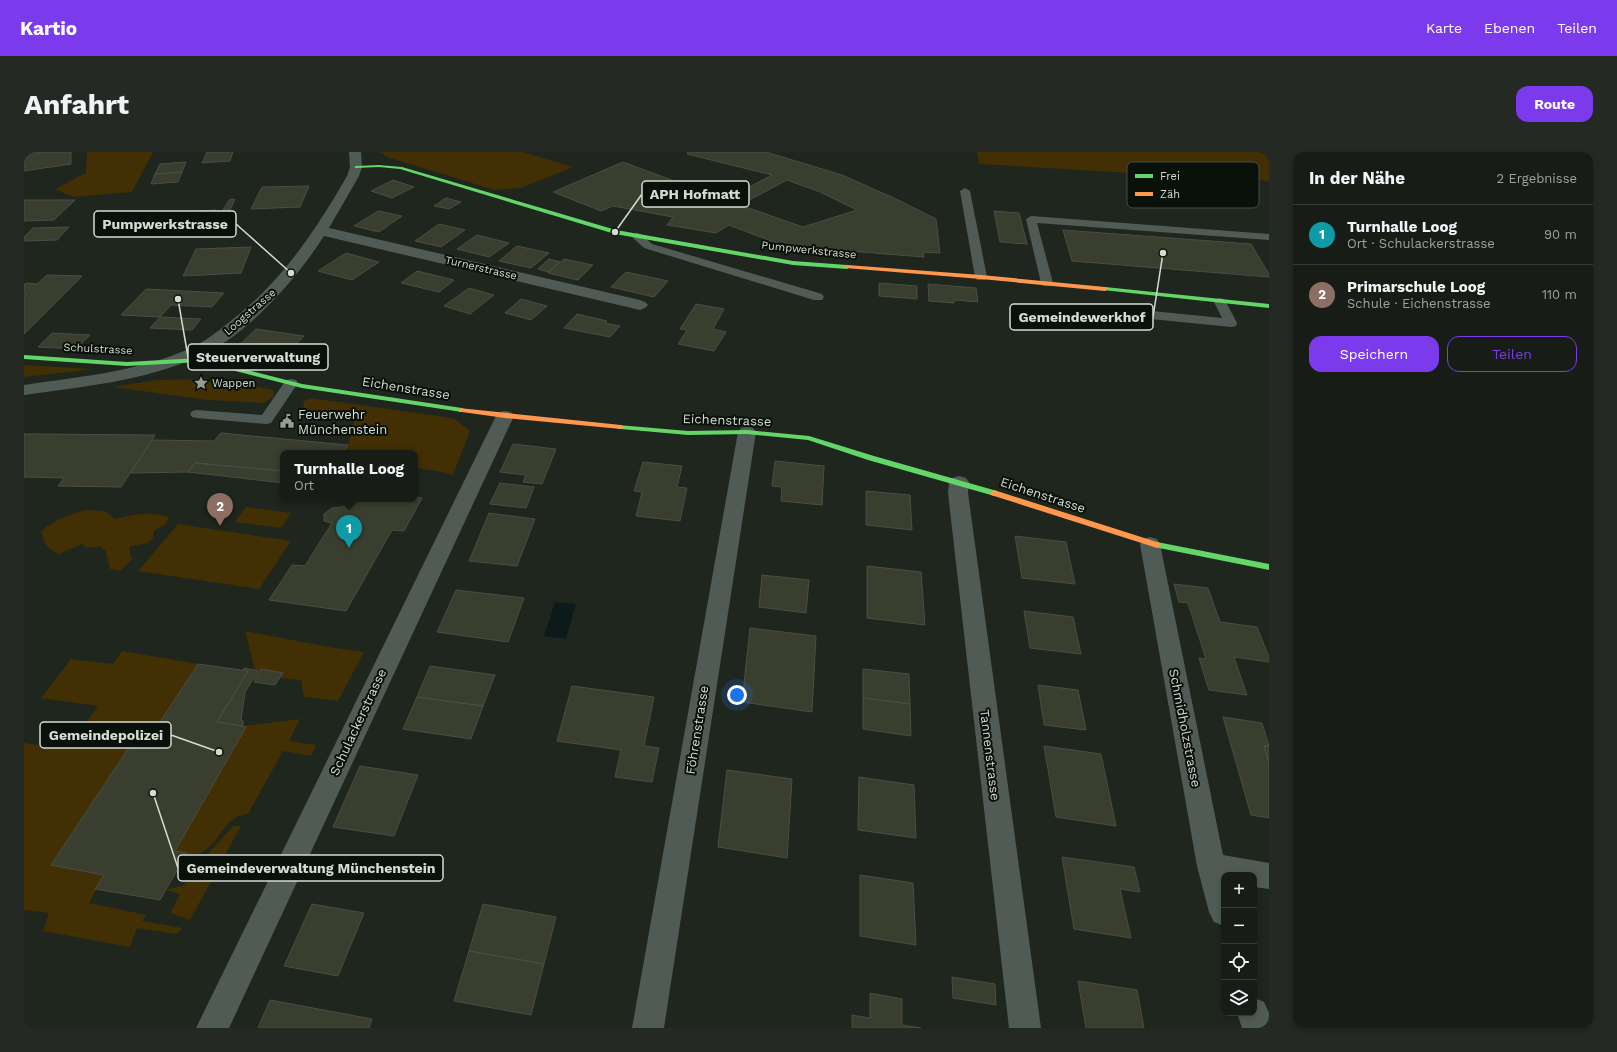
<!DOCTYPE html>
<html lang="de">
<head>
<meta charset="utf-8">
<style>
  body { margin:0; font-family:"Work Sans",sans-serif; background:#242923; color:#f1f3f6 }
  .controls { position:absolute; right:12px; bottom:12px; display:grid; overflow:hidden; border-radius:8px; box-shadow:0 2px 6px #0003 }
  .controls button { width:36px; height:36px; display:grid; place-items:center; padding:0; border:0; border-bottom:1px solid #363a35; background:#171c16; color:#f1f3f6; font:20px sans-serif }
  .you { position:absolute; left:713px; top:543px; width:14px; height:14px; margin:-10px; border:3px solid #fff; border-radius:50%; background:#1a73e8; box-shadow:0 0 0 6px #1a73e833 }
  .badge { display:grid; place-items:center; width:26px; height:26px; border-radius:50%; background:#7c3aed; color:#fff; font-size:13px; font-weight:700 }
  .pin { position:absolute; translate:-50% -33px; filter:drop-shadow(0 1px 2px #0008) }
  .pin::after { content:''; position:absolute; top:21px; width:14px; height:12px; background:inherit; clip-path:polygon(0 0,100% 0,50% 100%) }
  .popup { position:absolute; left:256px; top:298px; width:138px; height:52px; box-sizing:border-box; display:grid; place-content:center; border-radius:8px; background:#171c16; filter:drop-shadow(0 1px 3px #0005); font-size:13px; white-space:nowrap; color:#9ea1a1 }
  .popup b { font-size:15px; color:#f1f3f6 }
  .popup::after { content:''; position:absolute; left:50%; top:100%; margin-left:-8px; border:8px solid transparent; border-top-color:#171c16 }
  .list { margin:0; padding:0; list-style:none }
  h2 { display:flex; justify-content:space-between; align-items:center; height:52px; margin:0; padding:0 16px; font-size:17px }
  h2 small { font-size:13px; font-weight:400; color:#9ea1a1 }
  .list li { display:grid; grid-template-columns:26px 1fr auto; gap:12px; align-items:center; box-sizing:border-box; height:60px; padding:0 16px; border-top:1px solid #363a35 }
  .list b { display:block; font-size:15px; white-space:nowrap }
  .list p { margin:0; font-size:13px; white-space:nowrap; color:#9ea1a1 }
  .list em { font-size:13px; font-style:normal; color:#9ea1a1 }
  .actions { display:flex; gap:8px; padding:12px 16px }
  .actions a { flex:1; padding:9px 0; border:1px solid #7c3aed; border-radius:12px; text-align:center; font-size:14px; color:#7c3aed }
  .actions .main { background:#7c3aed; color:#fff }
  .icon { flex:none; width:22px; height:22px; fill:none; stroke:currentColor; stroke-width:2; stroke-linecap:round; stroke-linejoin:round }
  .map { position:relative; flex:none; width:1245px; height:876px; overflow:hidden; border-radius:12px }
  header { display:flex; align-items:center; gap:24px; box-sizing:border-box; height:56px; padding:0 20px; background:#7c3aed; color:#fff }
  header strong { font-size:19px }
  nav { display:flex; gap:22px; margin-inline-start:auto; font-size:14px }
  .intro { display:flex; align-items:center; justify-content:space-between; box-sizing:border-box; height:96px; padding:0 24px }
  h1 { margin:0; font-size:28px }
  .button { padding:10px 18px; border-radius:12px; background:#7c3aed; color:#fff; font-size:14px; font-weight:700 }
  main { display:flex; gap:24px; padding:0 24px }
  aside { flex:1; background:#171c16; border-radius:12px; box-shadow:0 2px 6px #0003 }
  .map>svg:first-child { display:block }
</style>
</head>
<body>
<header>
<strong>Kartio</strong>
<nav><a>Karte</a><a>Ebenen</a><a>Teilen</a></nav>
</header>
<div class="intro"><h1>Anfahrt</h1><a class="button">Route</a></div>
<main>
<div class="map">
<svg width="1245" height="876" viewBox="0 0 1245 876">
  <rect width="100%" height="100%" fill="#1f261e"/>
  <!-- green -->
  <path fill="#422f04" d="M63,0H129L108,40L49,45L31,37L62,21Z
    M355,0H499L549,15L497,36L471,38L366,6Z
    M953,0H1245V29L955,12Z
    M0,213L70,217L0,225Z
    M177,227L213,231L249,238L250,244L240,251L183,248L89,235L133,228Z
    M286,246L421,265L431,267L446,279L429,323L413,319L391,316V301H319L324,293L331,265L280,257L279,250Z
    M222,355L267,361L257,376L211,370Z
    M62,358L81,359L91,367C112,362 124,359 145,365C143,374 137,374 131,378L129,382L130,386L124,391L107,394L105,397L108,408L96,419L86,417L82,400L77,394L63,396L58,392L35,402C24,398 20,391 17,379C31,368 45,362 62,358Z
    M154,372L267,389L235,437L114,419Z
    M221,479L311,496L340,500L314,549L280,545L277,528L255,526L258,521L237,517L231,528H229L234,519L231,518Z
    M98,499L174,512L127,584L114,583L27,713L80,723L65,751L123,763L118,769L158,776L153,782L113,776L106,795L19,779L25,761L0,758V591L44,597L74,554L17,546L47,507L89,512Z
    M276,567L265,589L292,593L287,604L259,599L224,662C197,665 198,691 176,701C169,704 158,701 151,699L222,575L219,574Z
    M209,674H217L166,768L146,761L156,742L142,738L160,733L170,717L160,716L161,711L179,707Z"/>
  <!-- water -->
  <path fill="#0d1a1b" d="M531,450L552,452L542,487L520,484Z"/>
  <!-- building -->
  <path fill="#3a3e2e" stroke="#4a4e46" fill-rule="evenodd" d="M0,0H47V12L0,19Z
    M183,0H209L206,9L178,11Z
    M664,0H742L818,23L870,46L912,67L916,101L899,100L900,105L775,95L757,89L752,91L705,73L692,81L643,73L649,65L589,54L577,59L529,40L599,10L701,48L748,23L663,2ZM763,28L796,40L833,58L779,75L716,53Z
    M162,10L158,20L131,22L136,12Z
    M158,20L154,30L127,32L131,22Z
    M369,28L390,35L368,46L347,39Z
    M285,34L276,55L227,57L238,35Z
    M422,46L437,50L425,57L410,54Z
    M211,47L206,58H199L205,48Z
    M0,48H51L30,68L0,69Z
    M192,58L181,81L130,83L142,61Z
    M354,59L378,64L355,80L330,74Z
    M970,59L995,61L1003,92L976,90Z
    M415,72L441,78L417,95L391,89Z
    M45,75L33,88L0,89V85L9,76Z
    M1039,78L1227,92L1245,122V125L1048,109Z
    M453,83L485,91L465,105L433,97Z
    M493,94L525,101L507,116L475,109Z
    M227,95L217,121L159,124L172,97Z
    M322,101L355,110L328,128L294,119Z
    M525,107L536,110L524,120L514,117Z
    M540,107L569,113L554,128L524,121Z
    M393,119L430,128L415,140L377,131Z
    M602,120L644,129L630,145L587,135Z
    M23,123L58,124L0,182V144L3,141H0V133L2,131L13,132Z
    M855,131L893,134V147L855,144Z
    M904,132L952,136L954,150L930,148V151L905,149Z
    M445,136L470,143L446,162L420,154Z
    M122,137L200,141L188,155L147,153L136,165L97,163Z
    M497,147L523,154L507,168L481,161Z
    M672,152L700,157L689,177L702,180L690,199L654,192L663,178L656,177Z
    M553,162L583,169L581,171L596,174L586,185L540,176Z
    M136,165L177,167L168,178L126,176Z
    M232,177L280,184L257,207L209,199Z
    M28,181L66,183L52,197L14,195Z
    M197,281L324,293L319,301H259V319L171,311L164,320L107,321L128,288L190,289Z
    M0,282H12L131,283L97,335L34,334L40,326L0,325Z
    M489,292L532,297L518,332L499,330L502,323L476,320Z
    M751,309L800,314L798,353L757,349L758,335L748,334Z
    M619,310L658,314L653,335L663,336L656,369L612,364L618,340L610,339Z
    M171,311L259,319V331L164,320Z
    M476,331L510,335L502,356L466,352Z
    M842,339L886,343L888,378L842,373Z
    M391,345L398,346L380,379L368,378L322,459L245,448L268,413L281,414L308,371L300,369V362L308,356L319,355L324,347H391Z
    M465,361L511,367L493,414L445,409Z
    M991,384L1042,390L1051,432L998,426Z
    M843,414L897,420L901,473L843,466Z
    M738,423L785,428L782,461L735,455Z
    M1150,432L1184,436L1196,470L1233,475L1245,505V510L1210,505L1223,543L1185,538L1175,506L1182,507L1164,451L1155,450Z
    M432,438L500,446L484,490L413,480Z
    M1000,459L1049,465L1057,502L1006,496Z
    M726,476L792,484L788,560L718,550Z
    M174,512L224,519L193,570L222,575L151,699L163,701L136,748L71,737L80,723L27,713L114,582L127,584Z
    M406,514L471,523L459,554L393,545Z
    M220,516L234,519L221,540L217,568L219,569V574L193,570L224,519L219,518Z
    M237,517L259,521L251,533L230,530Z
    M839,517L885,522L886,552L839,546Z
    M1014,533L1054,538L1062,578L1020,573Z
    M548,534L630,545L620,594L635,596L628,630L591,625L597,598L533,589Z
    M393,545L459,554L447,587L379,577Z
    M839,546L886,552L887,584L839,577Z
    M1199,565L1238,571L1245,594H1240L1245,610V666L1227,663Z
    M1020,594L1077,602L1092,674L1032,665Z
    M1240,594H1245V610Z
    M336,614L394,623L370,684L309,675Z
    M703,618L768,627L763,706L694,695Z
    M835,625L890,633L892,686L834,678Z
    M1038,705L1110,715L1116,740L1096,737L1107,786L1050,777Z
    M836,723L889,731L892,793L836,784Z
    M288,752L340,761L314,824L260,814Z
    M459,752L532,765L520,812L445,799Z
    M445,799L520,812L507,863L430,849Z
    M928,825L971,832L972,853L929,846Z
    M1054,829L1113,838L1120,876H1062Z
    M846,841L878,847V873L897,876H828V863L846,866Z
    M246,848L348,867L345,876H234Z"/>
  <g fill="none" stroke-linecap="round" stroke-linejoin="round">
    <!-- lane -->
    <path fill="#515b56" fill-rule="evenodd" d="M941,36L946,39L963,125L961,128H953L951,125L936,39Z
      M1007,64L1245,82V88L1013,71L1029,131L1027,134H1019L1017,131L1002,67Z
      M613,81L617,82L628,92L798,142L800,145L798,148H790L620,96L607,84L609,82Z
      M1196,146L1200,147L1202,150L1213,171L1212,174L1207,175L1067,161L1063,160L1061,157L1063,154L1067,153L1198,166L1190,150L1192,147Z
      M267,227L272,228L274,231L247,271L242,272L173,266L168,265L166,262L168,259L173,258L238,263L262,228Z"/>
    <!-- street -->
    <path fill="#515b56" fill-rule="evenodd" d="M325,0H337L338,15L335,24L305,76L616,148L621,150L624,153L621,156L616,158L300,84C271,129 222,185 172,206C118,229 58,235 0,243V233C54,225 109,220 160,199C178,192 193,180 208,168C258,129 292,78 323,24L326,15Z
      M481,259L487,260L490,264L205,876H172L472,264L475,260Z
      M723,274L729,276L732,280L640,876H608L714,280L717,276Z
      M935,324L942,326L945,330L944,341L1017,876H985L924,341L925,330L928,326Z
      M1126,385L1133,387L1136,392L1199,703L1245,711V737L1230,735V723H1200V774L1190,770L1185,760L1173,714L1116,392L1119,387Z
      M1230,846L1240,850L1245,861V876H1218L1213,861H1230Z"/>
    <!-- fast -->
    <path fill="#63d668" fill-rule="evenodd" d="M355,13L378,15L592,78L769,109L823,113L826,115L823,117L769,113L591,82L376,17L355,15L332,16L330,15L332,14Z
      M1081,135L1245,152V156L1079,138L1078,137Z
      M0,203L103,210L176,206L278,232L438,256L442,258L438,260L278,236L176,210L103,214L0,207Z
      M594,273L664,279L723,278L785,284L850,304L973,339L974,341L970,344L967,343L844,308L784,288L723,282L664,283L597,277H594Z
      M1133,390L1245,412V418L1130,395L1129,393Z"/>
    <!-- slow -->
    <path fill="#ff974d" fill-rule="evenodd" d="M823,113L957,123L1081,135L1084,137L1081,139L957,127L821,116L820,115Z
      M435,256L597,273L601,275L597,277L481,266L438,260H435Z
      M970,338L1136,391L1137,393L1133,396L1130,395L967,343L966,341Z"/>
  </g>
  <!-- icons -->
  <defs>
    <symbol id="sight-bare" viewBox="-9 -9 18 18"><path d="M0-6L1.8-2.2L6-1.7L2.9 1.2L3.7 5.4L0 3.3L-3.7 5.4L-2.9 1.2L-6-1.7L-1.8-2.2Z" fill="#959c93" stroke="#0a100a" stroke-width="2.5" paint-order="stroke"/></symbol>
    <symbol id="civic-bare" viewBox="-9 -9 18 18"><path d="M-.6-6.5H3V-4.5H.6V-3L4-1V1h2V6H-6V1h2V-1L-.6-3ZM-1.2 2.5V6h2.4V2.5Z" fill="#959c93" stroke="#0a100a" stroke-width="2.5" paint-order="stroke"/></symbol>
  </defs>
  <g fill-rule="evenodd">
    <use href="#sight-bare" x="167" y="221" width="20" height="20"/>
    <use href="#civic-bare" x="253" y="259" width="20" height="20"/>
  </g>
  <g text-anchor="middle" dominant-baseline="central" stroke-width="4" stroke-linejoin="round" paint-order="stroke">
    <!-- far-street labels -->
    <g font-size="11" fill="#d4dcd2" stroke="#0a100a">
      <text transform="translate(785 98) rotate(6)">Pumpwerkstrasse</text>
      <text transform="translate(457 116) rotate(13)">Turnerstrasse</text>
      <text transform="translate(226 160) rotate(-41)">Loogstrasse</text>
      <text transform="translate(74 197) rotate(3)">Schulstrasse</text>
    </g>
    <!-- far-poi labels -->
    <g font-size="11" fill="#d4dcd2" stroke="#0a100a" text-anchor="start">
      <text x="188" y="231">Wappen</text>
    </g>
    <!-- street labels -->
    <g font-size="13" fill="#d4dcd2" stroke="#0a100a">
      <text transform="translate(382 236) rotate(9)">Eichenstrasse</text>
      <text transform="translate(703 268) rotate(2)">Eichenstrasse</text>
      <text transform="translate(1019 343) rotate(18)">Eichenstrasse</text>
      <text transform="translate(334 570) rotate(-65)">Schulackerstrasse</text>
      <text transform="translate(1161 576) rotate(79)">Schmidholzstrasse</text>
      <text transform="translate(673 578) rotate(-81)">Föhrenstrasse</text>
      <text transform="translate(966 603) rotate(83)">Tannenstrasse</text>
    </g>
    <!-- poi labels -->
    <g font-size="13" fill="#d4dcd2" stroke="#0a100a" text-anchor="start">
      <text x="274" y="262">Feuerwehr<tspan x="274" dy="15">Münchenstein</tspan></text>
    </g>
  </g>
  <!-- legend -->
  <rect x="1103" y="10" width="132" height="46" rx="6" fill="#0a100a" stroke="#474d46" stroke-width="1"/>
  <rect x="1111" y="22" width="18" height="4" fill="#63d668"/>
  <rect x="1111" y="40" width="18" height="4" fill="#ff974d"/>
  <g font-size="11" fill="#d4dcd2">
    <text x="1136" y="28">Frei</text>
    <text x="1136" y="46">Zäh</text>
  </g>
  <!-- callouts -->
  <path fill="none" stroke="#d4dcd2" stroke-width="1.5" d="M591 80L618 42M267 121L212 72M1139 101L1129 165M154 147L164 205M195 600L147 583M129 641L154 716"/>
  <g fill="#d4dcd2" stroke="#0a100a" stroke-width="1.5">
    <circle cx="591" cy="80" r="4"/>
    <circle cx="267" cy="121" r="4"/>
    <circle cx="1139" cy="101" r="4"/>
    <circle cx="154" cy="147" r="4"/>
    <circle cx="195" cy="600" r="4"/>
    <circle cx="129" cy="641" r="4"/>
  </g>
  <g fill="#0a100a" stroke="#d4dcd2" stroke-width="1.5">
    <rect x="618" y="29" width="107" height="26" rx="4"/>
    <rect x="70" y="59" width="142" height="26" rx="4"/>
    <rect x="986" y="152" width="143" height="26" rx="4"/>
    <rect x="164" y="192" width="140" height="26" rx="4"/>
    <rect x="16" y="570" width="131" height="26" rx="4"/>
    <rect x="154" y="703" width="265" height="26" rx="4"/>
  </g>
  <g font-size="14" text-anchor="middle" font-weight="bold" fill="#d4dcd2">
    <text x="671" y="47">APH Hofmatt</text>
    <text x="141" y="77">Pumpwerkstrasse</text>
    <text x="1058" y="170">Gemeindewerkhof</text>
    <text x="234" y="210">Steuerverwaltung</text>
    <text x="82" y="588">Gemeindepolizei</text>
    <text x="287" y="721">Gemeindeverwaltung Münchenstein</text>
  </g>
</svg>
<div class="controls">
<button>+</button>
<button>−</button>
<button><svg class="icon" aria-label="locate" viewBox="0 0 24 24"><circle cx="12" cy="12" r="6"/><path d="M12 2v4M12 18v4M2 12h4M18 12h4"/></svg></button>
<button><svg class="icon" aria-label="layers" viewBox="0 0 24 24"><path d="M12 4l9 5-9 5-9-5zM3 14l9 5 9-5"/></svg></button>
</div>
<div class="you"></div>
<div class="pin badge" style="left:325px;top:396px;background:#0f9aa8">1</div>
<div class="popup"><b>Turnhalle Loog</b>Ort</div>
<div class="pin badge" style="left:196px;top:374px;background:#8d6e63">2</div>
</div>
<aside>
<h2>In der Nähe<small>2 Ergebnisse</small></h2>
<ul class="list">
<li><span class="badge" style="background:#0f9aa8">1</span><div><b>Turnhalle Loog</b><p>Ort · Schulackerstrasse</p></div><em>90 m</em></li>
<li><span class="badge" style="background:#8d6e63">2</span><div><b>Primarschule Loog</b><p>Schule · Eichenstrasse</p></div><em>110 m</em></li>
</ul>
<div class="actions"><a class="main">Speichern</a><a>Teilen</a></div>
</aside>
</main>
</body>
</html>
